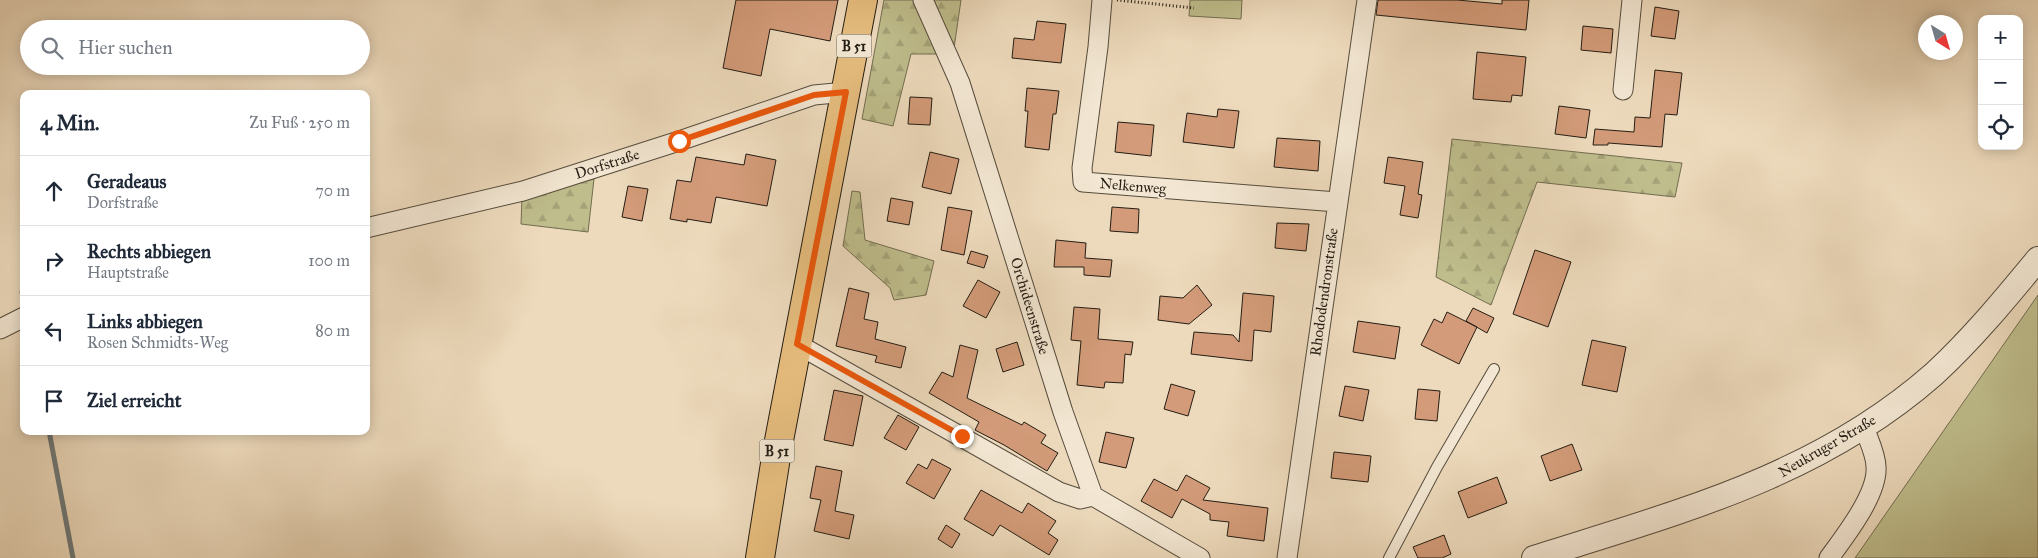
<!DOCTYPE html>
<html lang="de">
<head>
<meta charset="utf-8">
<style>
  body { margin:0; font-family:"IM FELL Great Primer",serif; background:#f2f2f3; color:#1f2937 }
  .controls { position:absolute; right:15px; top:15px; display:grid; overflow:hidden; border-radius:10px; box-shadow:0 2px 12px #0003 }
  .controls button { width:45px; height:45px; display:grid; place-items:center; padding:0; border:0; border-bottom:1px solid #e0e1e3; background:#fff; color:#1f2937; font:25px sans-serif }
  .compass { position:absolute; left:1918px; top:15px; width:45px; height:45px; border-radius:50%; background:#fff; box-shadow:0 2px 12px #0003; rotate:143deg }
  .stop { position:absolute; width:15px; height:15px; margin:-11px; border:4px solid #ea580c; border-radius:50%; background:#fff }
  .stop.end { background:#ea580c; border-color:#fff; box-shadow:0 1px 5px #0008 }
  .list { margin:0; padding:0; list-style:none }
  h2 { display:flex; justify-content:space-between; align-items:center; height:65px; margin:0; padding:0 20px; font-size:21px }
  h2 small { font-size:16px; font-weight:400; color:#747a83 }
  .list li { display:grid; grid-template-columns:32px 1fr auto; gap:15px; align-items:center; box-sizing:border-box; height:70px; padding:0 20px; border-top:1px solid #e0e1e3 }
  .list b { display:block; font-size:19px; white-space:nowrap }
  .list p { margin:0; font-size:16px; white-space:nowrap; color:#747a83 }
  .list em { font-size:16px; font-style:normal; color:#747a83 }
  .icon { flex:none; width:28px; height:28px; fill:none; stroke:currentColor; stroke-width:2; stroke-linecap:round; stroke-linejoin:round }
  .map { position:relative; flex:none; width:2038px; height:558px; overflow:hidden }
  .search { position:absolute; background:#fff; box-shadow:0 2px 12px #0003; left:20px; top:20px; width:350px; height:55px; display:flex; align-items:center; gap:12px; box-sizing:border-box; padding:0 18px; border-radius:28px; color:#747a83; font-size:19px }
  .panel { position:absolute; background:#fff; box-shadow:0 2px 12px #0003; left:20px; top:90px; width:350px; height:345px; border-radius:10px }
  .map>svg:first-child { display:block }
</style>
</head>
<body>
<div class="map">
<svg width="2038" height="558" viewBox="0 0 2038 558">
  <defs>
    <pattern id="forest-firs" width="22" height="20" patternUnits="userSpaceOnUse" patternTransform="scale(1.25)"><rect width="22" height="20" fill="#bfbd8c"/><path d="M5 1l3.5 6h-7zM16 11l3.5 6h-7z" fill="#a4a278"/></pattern>
  </defs>
  <rect width="100%" height="100%" fill="#eddabc"/>
  <filter id="stains"><feTurbulence type="fractalNoise" baseFrequency=".004" numOctaves="4"/><feColorMatrix values="0 0 0 0 .2 0 0 0 0 .09 0 0 0 0 .02 0 0 0 .5 -.17"/></filter>
  <radialGradient id="worn" r=".72"><stop offset=".6" stop-color="#630" stop-opacity="0"/><stop offset="1" stop-color="#630" stop-opacity=".3"/></radialGradient>
  <!-- green -->
  <path fill="#bfbd8c" stroke="#726d50" d="M1190,0H1242L1241,19L1189,16Z
    M2038,295V558H1855Z"/>
  <!-- forest -->
  <path fill="url(#forest-firs)" stroke="#726d50" d="M884,0H917L938,54H911L893,126L862,119Z
    M934,0H961L954,48Z
    M1452,139L1682,163L1675,197L1537,182L1491,305L1436,277Z
    M594,179L588,232L521,224L522,197Z
    M852,191L860,192L865,240L934,261L926,295L894,300L890,288L843,246Z"/>
  <g fill="none" stroke-linecap="round" stroke-linejoin="round">
    <!-- stream -->
    <path stroke="#6e7978" stroke-width="5" d="M22,292L24,302
      M49,431L73,558"/>
  </g>
  <!-- building -->
  <path fill="#d39b79" stroke="#241d13" d="M736,0H838L830,41L770,29L761,76L723,68Z
    M1378,0H1457L1502,4V0H1529L1526,30L1376,15Z
    M1655,7L1679,11L1675,39L1651,36Z
    M1037,21L1066,24L1061,63L1012,58L1014,38L1034,40Z
    M1583,26L1613,29L1611,53L1581,50Z
    M1477,52L1526,57L1522,96L1512,95L1511,102L1473,99Z
    M1655,70L1682,73L1677,115L1665,114L1662,147L1608,143V145H1593L1595,129L1634,132L1635,117L1650,118Z
    M1027,88L1059,91L1056,114H1053L1049,150L1025,147L1028,111H1025Z
    M910,97L932,98L930,125L908,124Z
    M1559,106L1590,110L1586,138L1555,134Z
    M1218,109L1239,111L1234,148L1183,142L1187,113L1217,117Z
    M1118,122L1154,125L1151,156L1115,152Z
    M1277,138L1320,141L1318,171L1274,167Z
    M930,152L959,159L951,194L922,187Z
    M746,154L776,160L767,206L716,197L711,223L687,219V222L670,219L677,180L691,182L696,157L744,165Z
    M1388,157L1423,162L1418,194L1422,195L1418,218L1400,215L1405,186L1384,183Z
    M628,186L648,189L642,221L622,217Z
    M891,198L913,202L909,225L887,221Z
    M948,207L972,211L964,255L941,250Z
    M1112,207L1139,209L1138,233L1110,231Z
    M1277,223L1309,224L1306,251L1275,248Z
    M1056,240L1086,243L1085,258L1112,260L1110,277L1084,275V267H1054Z
    M1535,250L1571,262L1548,327L1513,314Z
    M971,251L988,256L984,268L967,263Z
    M978,280L1000,292L986,318L963,306Z
    M1197,285L1212,305L1189,324L1158,320L1160,296L1183,298Z
    M849,288L869,293L864,319L878,322L875,339L906,347L901,368L875,362L877,356L836,346Z
    M1243,293L1274,296L1271,332L1254,330L1252,361L1191,354L1194,332L1233,335L1239,342Z
    M1074,307L1100,309L1098,339L1133,342L1131,355L1125,354L1123,383L1105,382L1104,388L1077,385L1081,341L1071,340Z
    M1473,308L1494,318L1487,333L1466,321Z
    M1447,312L1477,327L1459,364L1421,345L1434,319L1442,323Z
    M1358,321L1400,327L1395,359L1353,352Z
    M1592,340L1626,347L1617,392L1582,385Z
    M1017,342L1024,365L1003,372L996,349Z
    M960,345L978,350L967,398L1022,425L1024,422L1046,435L1041,443L1058,453L1047,471L1004,445L975,430L979,422L929,393L942,372L953,377Z
    M1171,384L1195,391L1188,416L1164,409Z
    M1345,386L1369,390L1363,421L1339,416Z
    M1418,389L1440,391L1437,421L1415,419Z
    M834,390L863,396L853,446L824,440Z
    M898,415L919,427L906,450L884,438Z
    M1106,432L1134,438L1126,468L1099,462Z
    M1572,444L1582,470L1550,481L1541,456Z
    M1334,452L1371,456L1368,482L1331,478Z
    M932,459L951,469L934,499L906,483L918,464L927,469Z
    M816,466L842,471L835,511L854,515L849,539L814,531L821,500L810,498Z
    M1186,475L1210,488L1203,500L1268,508L1264,541L1227,536L1229,522L1210,520V514L1182,499L1172,518L1141,501L1154,479L1177,491Z
    M1497,477L1507,503L1468,518L1458,492Z
    M981,490L1022,513L1028,503L1056,521L1048,533L1058,540L1049,555L1000,525L993,536L964,519Z
    M946,525L960,534L952,548L938,539Z
    M1444,535L1451,554L1442,558H1418L1413,547Z"/>
  <g fill="none" stroke-linecap="round" stroke-linejoin="round">
    <defs>
      <path id="service" d="M1389,558L1437,467L1494,369"/>
      <path id="minor" d="M923,0L960,83L1063,412L1093,496L1200,558
        M1102,0L1098,47L1082,168L1083,182L1337,202
        M1623,90L1632,0
        M366,228L523,191L679,141L814,95L846,92
        M0,329L24,317
        M797,344L1059,492L1080,499L1093,496
        M1287,558L1367,0
        M1829,558C1845,536 1878,494 1876,467C1876,454 1868,439 1864,427"/>
      <path id="tertiary" d="M1534,558C1678,512 1817,477 1934,374C1972,339 2005,299 2038,259"/>
      <path id="primary" d="M760,558L777,451L863,0"/>
    </defs>
    <!-- service casing -->
    <use href="#service" stroke="#564c3d" stroke-width="12"/>
    <!-- minor casing -->
    <use href="#minor" stroke="#564c3d" stroke-width="21"/>
    <!-- tertiary casing -->
    <use href="#tertiary" stroke="#564c3d" stroke-width="26"/>
    <!-- primary casing -->
    <use href="#primary" stroke="#241d13" stroke-width="30"/>
    <!-- path -->
    <path stroke="#241d13" stroke-width="3" stroke-dasharray="1 2.5" stroke-linecap="butt" d="M1117,0L1194,8"/>
    <!-- service -->
    <use href="#service" stroke="#f3e7d3" stroke-width="10"/>
    <!-- minor -->
    <use href="#minor" stroke="#f3e7d3" stroke-width="19"/>
    <!-- tertiary -->
    <use href="#tertiary" stroke="#f3e7d3" stroke-width="24"/>
    <!-- primary -->
    <use href="#primary" stroke="#e6bd7e" stroke-width="28"/>
  </g>
  <g fill="none" stroke-linecap="round" stroke-linejoin="round">
    <!-- route -->
    <path stroke="#ea580c" stroke-width="6" d="M679,141L814,95L846,92L797,344L962,436"/>
  </g>
  <g text-anchor="middle" dominant-baseline="central" stroke-width="4" stroke-linejoin="round" paint-order="stroke">
    <!-- shield labels -->
    <g fill="#f3e7d3" stroke="#625a4d" stroke-width="1">
      <rect x="836.5" y="34.5" width="35" height="23" rx="4"/>
      <rect x="759.5" y="439.5" width="35" height="23" rx="4"/>
    </g>
    <g font-size="14" font-weight="bold" fill="#241d13">
      <text x="854" y="46">B 51</text>
      <text x="777" y="451">B 51</text>
    </g>
    <!-- street labels -->
    <g font-size="15" fill="#241d13" stroke="#f3e7d3">
      <text transform="translate(607 164) rotate(-18)">Dorfstraße</text>
      <text transform="translate(1133 186) rotate(5)">Nelkenweg</text>
      <text transform="translate(1324 292) rotate(-82)">Rhododendronstraße</text>
      <text transform="translate(1030 306) rotate(73)">Orchideenstraße</text>
      <text transform="translate(1827 446) rotate(-30)">Neukruger Straße</text>
    </g>
  </g>
  <rect width="100%" height="100%" filter="url(#stains)"/>
  <rect width="100%" height="100%" fill="url(#worn)"/>
</svg>
<div class="controls">
<button>+</button>
<button>−</button>
<button><svg class="icon" aria-label="locate" viewBox="0 0 24 24"><circle cx="12" cy="12" r="6"/><path d="M12 2v4M12 18v4M2 12h4M18 12h4"/></svg></button>
</div>
<svg class="compass" viewBox="-18 -18 36 36"><path d="M0-13l5 13h-10z" fill="#e53935"/><path d="M0 13l5-13h-10z" fill="#747a83"/></svg>
<div class="stop" style="left:679px;top:141px"></div>
<div class="stop end" style="left:962px;top:436px"></div>
<div class="search"><svg class="icon" aria-label="search" viewBox="0 0 24 24"><circle cx="10" cy="10" r="6"/><path d="M15 15l6 6"/></svg>Hier suchen</div>
<section class="panel">
<h2>4 Min.<small>Zu Fuß · 250 m</small></h2>
<ul class="list">
<li><svg class="icon" aria-label="ahead" viewBox="0 0 24 24"><path d="M12 20V5M6 11l6-6 6 6"/></svg><div><b>Geradeaus</b><p>Dorfstraße</p></div><em>70 m</em></li>
<li><svg class="icon" aria-label="right" viewBox="0 0 24 24"><path d="M7 20v-9h11M14 6l5 5-5 5"/></svg><div><b>Rechts abbiegen</b><p>Hauptstraße</p></div><em>100 m</em></li>
<li><svg class="icon" aria-label="left" viewBox="0 0 24 24"><path d="M17 20v-9H6M10 6l-5 5 5 5"/></svg><div><b>Links abbiegen</b><p>Rosen Schmidts-Weg</p></div><em>80 m</em></li>
<li><svg class="icon" aria-label="arrive" viewBox="0 0 24 24"><path d="M6 21V4h12l-3 4 3 4H6"/></svg><div><b>Ziel erreicht</b></div></li>
</ul>
</section>
</div>
</body>
</html>
